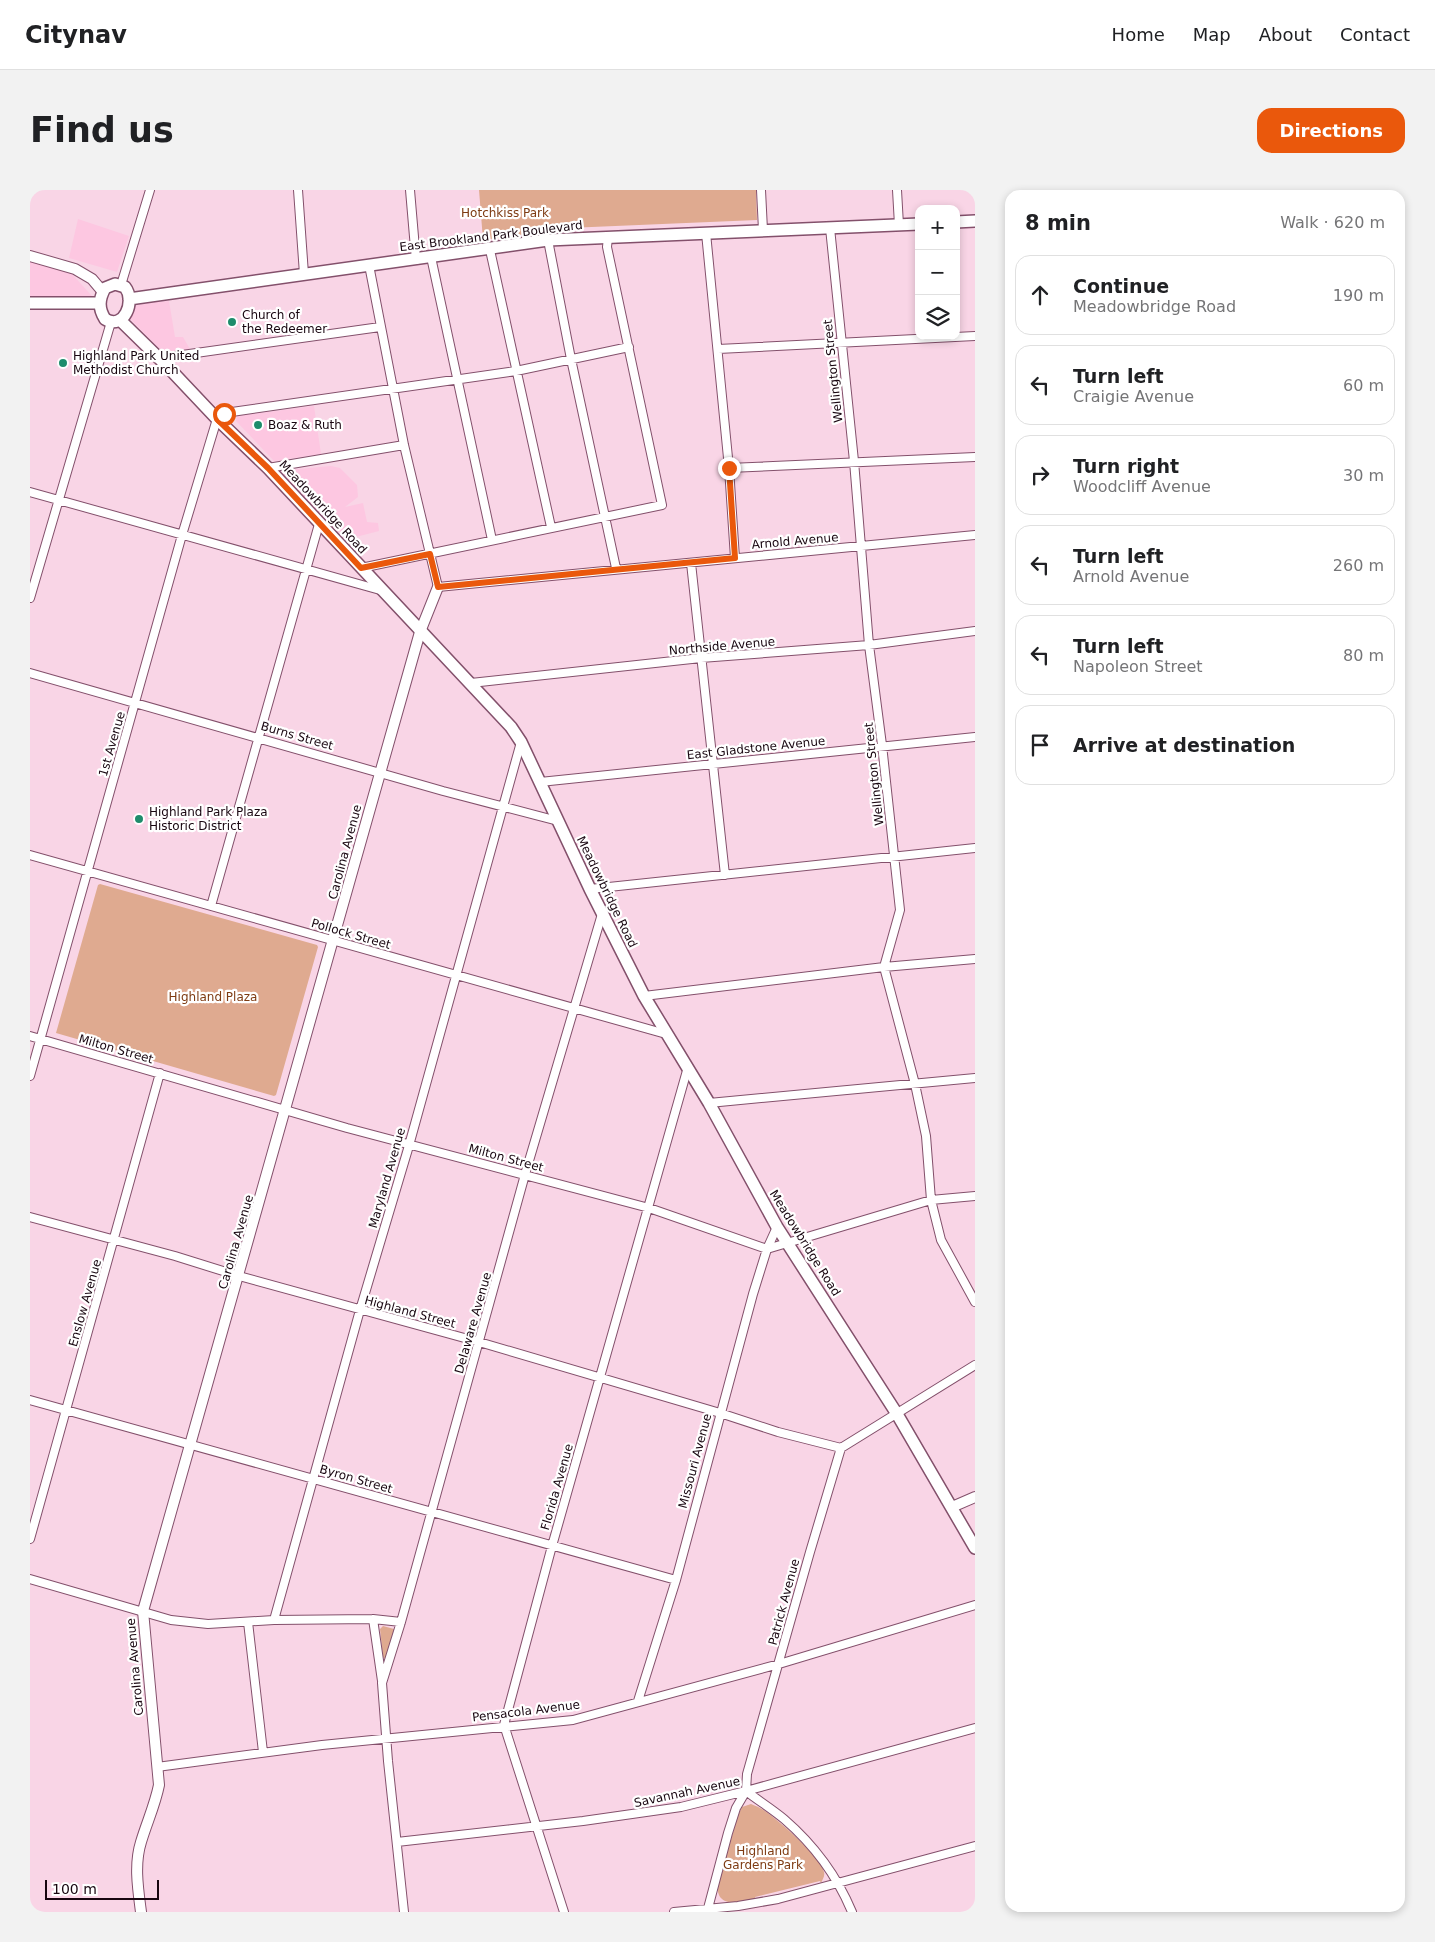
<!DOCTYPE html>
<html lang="en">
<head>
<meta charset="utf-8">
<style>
  body { margin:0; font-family:"DejaVu Sans",sans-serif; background:#f2f2f2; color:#202124 }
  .controls { position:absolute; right:15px; top:15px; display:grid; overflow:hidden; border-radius:10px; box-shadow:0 2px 8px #0003 }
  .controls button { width:45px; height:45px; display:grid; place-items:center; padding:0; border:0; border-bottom:1px solid #e0e0e0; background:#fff; color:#202124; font:25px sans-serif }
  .scale { position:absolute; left:15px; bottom:12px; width:114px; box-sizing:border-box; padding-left:5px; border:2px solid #180610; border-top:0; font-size:14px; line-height:18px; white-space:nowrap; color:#180610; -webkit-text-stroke:4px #fff; paint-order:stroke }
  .stop { position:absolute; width:15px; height:15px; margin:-11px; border:4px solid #ea580c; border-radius:50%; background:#fff }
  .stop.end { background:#ea580c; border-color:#fff; box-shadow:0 1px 5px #0008 }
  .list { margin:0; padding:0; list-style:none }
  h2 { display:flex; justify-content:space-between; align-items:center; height:65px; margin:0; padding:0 20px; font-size:21px }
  h2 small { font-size:16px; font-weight:400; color:#757577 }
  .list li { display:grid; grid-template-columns:32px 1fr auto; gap:15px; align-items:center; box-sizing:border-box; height:80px; margin:0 10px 10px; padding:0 10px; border:1px solid #e0e0e0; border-radius:15px }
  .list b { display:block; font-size:19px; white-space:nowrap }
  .list p { margin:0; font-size:16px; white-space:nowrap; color:#757577 }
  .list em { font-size:16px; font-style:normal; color:#757577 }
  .icon { flex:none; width:28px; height:28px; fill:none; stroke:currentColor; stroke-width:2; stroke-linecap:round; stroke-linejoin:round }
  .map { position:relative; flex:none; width:945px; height:1722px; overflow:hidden; border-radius:15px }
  header { display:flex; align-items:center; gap:30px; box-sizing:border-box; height:70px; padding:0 25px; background:#fff; border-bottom:1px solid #e0e0e0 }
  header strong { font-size:24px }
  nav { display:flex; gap:28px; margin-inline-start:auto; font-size:18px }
  .intro { display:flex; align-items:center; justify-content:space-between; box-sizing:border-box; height:120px; padding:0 30px }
  h1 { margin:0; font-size:35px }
  .button { padding:12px 22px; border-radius:15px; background:#ea580c; color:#fff; font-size:18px; font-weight:700 }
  main { display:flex; gap:30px; padding:0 30px }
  aside { flex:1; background:#fff; border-radius:15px; box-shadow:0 2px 8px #0003 }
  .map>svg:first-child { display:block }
</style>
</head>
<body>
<header>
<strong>Citynav</strong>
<nav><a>Home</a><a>Map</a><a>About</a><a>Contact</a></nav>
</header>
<div class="intro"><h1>Find us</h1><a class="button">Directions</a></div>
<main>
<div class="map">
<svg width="945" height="1722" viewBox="0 0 945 1722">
  <rect width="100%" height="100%" fill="#f9d5e6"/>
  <!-- built -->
  <path fill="#fdc7e1" d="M48,29L99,46L87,82L39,68Z
    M0,71L42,84L62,106L51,108L0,109Z
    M139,111L145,147H153L161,161L135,164L99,128L100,117L122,112Z
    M284,216L291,264L244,271L206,231L207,226Z
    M301,276L310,278L327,295L328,307L315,317L333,313L337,332L348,333L349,341L318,349L291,322H288L253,285L257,280Z"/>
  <!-- green -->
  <path fill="#dfaa90" d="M449,0H726L727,30L538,38L453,50Z
    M70,694L287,755L288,757L246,905L244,906L26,843L68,695Z
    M353,1436L364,1439V1442L357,1467L355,1469L353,1467L350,1439Z
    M721,1614C726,1616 731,1618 735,1621C748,1630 791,1667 794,1682C795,1686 793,1689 791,1693L790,1691L725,1707V1711C710,1713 685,1718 688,1695L708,1625L712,1617Z"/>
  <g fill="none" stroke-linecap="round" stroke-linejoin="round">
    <defs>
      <path id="minor" d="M268,0L274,84
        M380,0L386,70
        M731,0L733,40
        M867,0L869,35
        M800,38L824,271L839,455L852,555L870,720L854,777L885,894L896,946L901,1010L911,1050L945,1112
        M676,43L699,278L705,368
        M518,50L541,169L586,378
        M460,60L521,337
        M401,67L462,350
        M339,75L374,255L408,397L945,345
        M91,95L120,0
        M688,159L945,146
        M133,171L145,166L350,137
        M238,278L374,255
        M699,278L945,267
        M0,302L350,400
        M661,373L695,685
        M331,378L632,315L577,57L578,47
        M0,408L81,132
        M0,483L413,601L528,631
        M441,493L671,468L839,455L945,441
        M510,592L945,547
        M0,665L636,844
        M560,699L945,658
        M181,716L289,334
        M614,806L854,777L945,769
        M0,846L317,938L619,1018L737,1059L901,1010L945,1006
        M0,886L152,345L187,229L195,223L486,181L599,157
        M679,913L945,888
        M0,1027L145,1066L209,1086L449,1152L690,1223L748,1242L811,1258
        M0,1210L646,1390
        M0,1349L130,883
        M0,1389L141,1430L178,1434L244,1430L343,1429L371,1432
        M343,1429L352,1491
        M244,1430L330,1120L378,959L491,552
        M218,1432L233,1562
        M608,1511L646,1390L723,1104L737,1059L747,1037
        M127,1577L292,1555L543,1530L749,1474L945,1415
        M716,1601C729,1611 742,1619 754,1629C783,1654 807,1686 822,1722
        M367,1652L553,1631L651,1617L716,1601L945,1538
        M374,1722L358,1571L352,1493L371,1432L496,981L572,724
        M534,1722L474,1535L522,1356L658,877
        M644,1722L708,1716L748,1709L945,1656
        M677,1722L698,1643L706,1618L716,1601L717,1584L780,1362L811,1258L945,1175"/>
      <path id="tertiary" d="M0,66L45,79L62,89L73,102
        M922,1317L945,1307
        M111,1722C108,1699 104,1674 111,1652C117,1632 125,1615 129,1595L113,1421L390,442L408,397"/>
      <path id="secondary" d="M926,32L945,31
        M85,94L95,97C106,111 94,141 75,129C68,118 69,109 75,98Z
        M99,109L518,50L889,34
        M0,113H69
        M91,131L136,175L187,229L238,278L481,537L491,552L560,699L614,806L679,913L747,1037L867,1224L945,1358"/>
    </defs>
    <!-- minor casing -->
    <use href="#minor" stroke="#83506b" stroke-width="10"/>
    <!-- tertiary casing -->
    <use href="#tertiary" stroke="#83506b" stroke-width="12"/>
    <!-- secondary casing -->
    <use href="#secondary" stroke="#83506b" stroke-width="14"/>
    <!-- minor -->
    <use href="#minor" stroke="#fff" stroke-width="8"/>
    <!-- tertiary -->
    <use href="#tertiary" stroke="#fff" stroke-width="10"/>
    <!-- secondary -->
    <use href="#secondary" stroke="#fff" stroke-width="11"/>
  </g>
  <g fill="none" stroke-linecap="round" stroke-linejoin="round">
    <!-- route -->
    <path stroke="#ea580c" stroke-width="6" d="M194,224L187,229L238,278L331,378L400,364L408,397L705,368L699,278"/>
  </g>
  <!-- markers -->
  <g fill="#1e8c6c" stroke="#fff" stroke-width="2">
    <circle cx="202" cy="132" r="5"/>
    <circle cx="33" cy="173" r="5"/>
    <circle cx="228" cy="235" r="5"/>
    <circle cx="109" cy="629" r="5"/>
  </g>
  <g text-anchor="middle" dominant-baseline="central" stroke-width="4.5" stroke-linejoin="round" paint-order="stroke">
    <!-- park labels -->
    <g font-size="12" fill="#7e3b12" stroke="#fff">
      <text x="475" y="23">Hotchkiss Park</text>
      <text x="183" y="807">Highland Plaza</text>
      <text x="733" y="1661">Highland<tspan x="733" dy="14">Gardens Park</tspan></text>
    </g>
    <!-- street labels -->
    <g font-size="12" fill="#180610" stroke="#fff">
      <text transform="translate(461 46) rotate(-7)">East Brookland Park Boulevard</text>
      <text transform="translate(803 181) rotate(-96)">Wellington Street</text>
      <text transform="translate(293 317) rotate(47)">Meadowbridge Road</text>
      <text transform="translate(765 351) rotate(-5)">Arnold Avenue</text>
      <text transform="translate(692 456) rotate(-5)">Northside Avenue</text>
      <text transform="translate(267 546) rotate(16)">Burns Street</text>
      <text transform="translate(82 554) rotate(-74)">1st Avenue</text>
      <text transform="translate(726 558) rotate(-6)">East Gladstone Avenue</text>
      <text transform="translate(844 584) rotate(-96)">Wellington Street</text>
      <text transform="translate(315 662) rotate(-75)">Carolina Avenue</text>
      <text transform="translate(577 702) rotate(64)">Meadowbridge Road</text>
      <text transform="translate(321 744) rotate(16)">Pollock Street</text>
      <text transform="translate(86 859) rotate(16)">Milton Street</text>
      <text transform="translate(476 968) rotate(15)">Milton Street</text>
      <text transform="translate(357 988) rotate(-74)">Maryland Avenue</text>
      <text transform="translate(206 1052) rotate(-74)">Carolina Avenue</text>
      <text transform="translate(775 1053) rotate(58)">Meadowbridge Road</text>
      <text transform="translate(55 1113) rotate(-74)">Enslow Avenue</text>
      <text transform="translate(380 1122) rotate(15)">Highland Street</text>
      <text transform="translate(443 1133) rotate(-74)">Delaware Avenue</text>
      <text transform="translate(665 1271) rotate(-75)">Missouri Avenue</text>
      <text transform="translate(326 1289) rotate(16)">Byron Street</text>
      <text transform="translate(527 1297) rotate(-74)">Florida Avenue</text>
      <text transform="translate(754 1412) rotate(-75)">Patrick Avenue</text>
      <text transform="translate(105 1477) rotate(-95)">Carolina Avenue</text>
      <text transform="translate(496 1521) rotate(-7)">Pensacola Avenue</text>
      <text transform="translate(657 1602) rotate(-12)">Savannah Avenue</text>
    </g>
    <!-- poi labels -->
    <g font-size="12" fill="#180610" stroke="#fff" text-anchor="start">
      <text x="212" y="125">Church of<tspan x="212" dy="14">the Redeemer</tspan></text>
      <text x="43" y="166">Highland Park United<tspan x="43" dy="14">Methodist Church</tspan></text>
      <text x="238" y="235">Boaz &amp; Ruth</text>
      <text x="119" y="622">Highland Park Plaza<tspan x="119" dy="14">Historic District</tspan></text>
    </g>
  </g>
</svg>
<div class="controls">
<button>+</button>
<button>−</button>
<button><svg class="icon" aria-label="layers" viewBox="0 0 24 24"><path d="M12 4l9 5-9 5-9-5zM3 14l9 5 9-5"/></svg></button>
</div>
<div class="scale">100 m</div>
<div class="stop" style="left:194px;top:224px"></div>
<div class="stop end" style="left:699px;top:278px"></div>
</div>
<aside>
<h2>8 min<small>Walk · 620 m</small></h2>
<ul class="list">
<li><svg class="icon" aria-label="ahead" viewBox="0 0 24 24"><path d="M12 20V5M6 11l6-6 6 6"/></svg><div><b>Continue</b><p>Meadowbridge Road</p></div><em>190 m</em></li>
<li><svg class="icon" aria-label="left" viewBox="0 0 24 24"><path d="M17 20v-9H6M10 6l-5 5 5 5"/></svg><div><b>Turn left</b><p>Craigie Avenue</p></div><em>60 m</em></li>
<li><svg class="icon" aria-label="right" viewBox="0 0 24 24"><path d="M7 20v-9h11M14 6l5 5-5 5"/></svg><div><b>Turn right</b><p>Woodcliff Avenue</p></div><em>30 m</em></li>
<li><svg class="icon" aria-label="left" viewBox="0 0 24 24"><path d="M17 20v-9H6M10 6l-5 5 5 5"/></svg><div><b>Turn left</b><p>Arnold Avenue</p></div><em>260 m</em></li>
<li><svg class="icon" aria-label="left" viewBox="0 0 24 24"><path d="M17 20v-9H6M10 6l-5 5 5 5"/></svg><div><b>Turn left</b><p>Napoleon Street</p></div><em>80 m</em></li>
<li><svg class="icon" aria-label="arrive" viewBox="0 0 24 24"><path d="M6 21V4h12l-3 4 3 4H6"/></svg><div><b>Arrive at destination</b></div></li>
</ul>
</aside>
</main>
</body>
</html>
